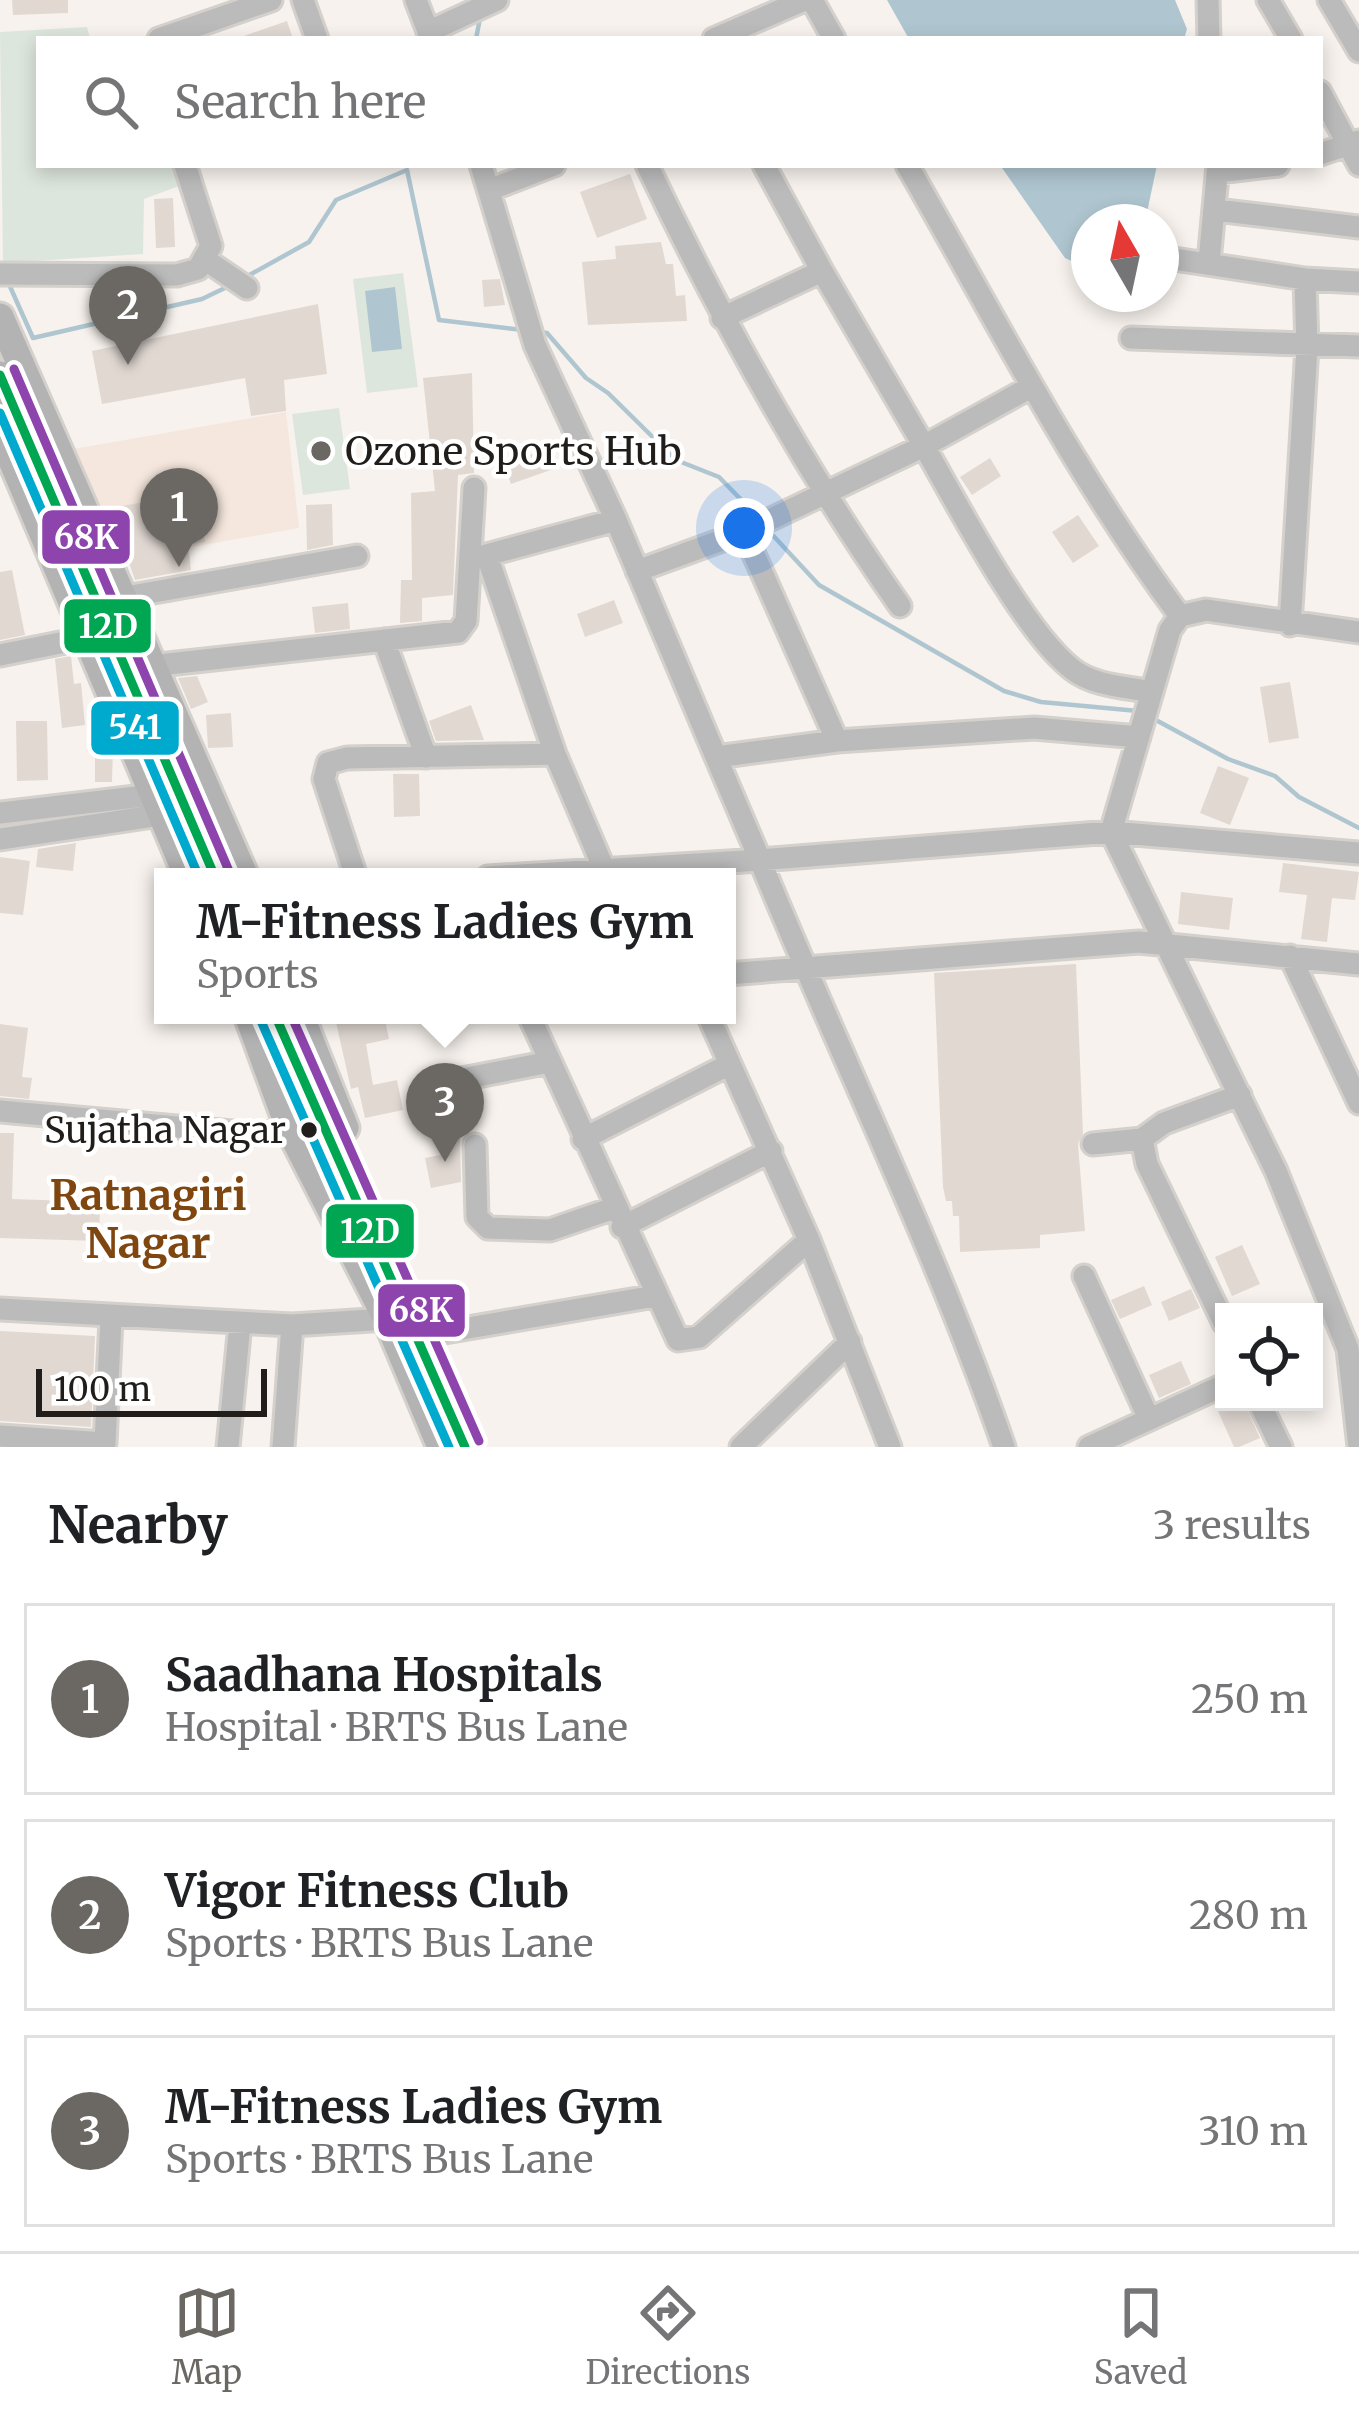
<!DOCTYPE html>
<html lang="en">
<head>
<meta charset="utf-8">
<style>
  body { margin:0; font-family:Merriweather,serif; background:#f6f6f6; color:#202124 }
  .controls { position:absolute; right:36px; bottom:36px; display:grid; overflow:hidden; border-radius:0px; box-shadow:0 6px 18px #0003 }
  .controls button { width:108px; height:108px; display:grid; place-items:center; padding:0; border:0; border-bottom:3px solid #e0e0e0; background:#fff; color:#202124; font:60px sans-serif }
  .compass { position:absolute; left:1071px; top:204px; width:108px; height:108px; border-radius:50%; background:#fff; box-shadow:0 6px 18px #0003; rotate:351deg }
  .scale { position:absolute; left:36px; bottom:30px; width:231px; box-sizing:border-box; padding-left:12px; border:6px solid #201d1a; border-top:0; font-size:33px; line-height:42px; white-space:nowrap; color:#201d1a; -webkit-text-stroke:9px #fff; paint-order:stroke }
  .you { position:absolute; left:744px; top:528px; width:42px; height:42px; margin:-30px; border:9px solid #fff; border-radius:50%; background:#1a73e8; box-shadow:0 0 0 18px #1a73e833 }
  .badge { display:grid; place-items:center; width:78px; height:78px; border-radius:50%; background:#6b6864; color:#fff; font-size:39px; font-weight:700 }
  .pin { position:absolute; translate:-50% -99px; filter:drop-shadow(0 3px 6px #0008) }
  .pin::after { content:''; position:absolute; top:63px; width:42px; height:36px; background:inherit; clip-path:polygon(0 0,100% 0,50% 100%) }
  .popup { position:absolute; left:154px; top:868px; width:582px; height:156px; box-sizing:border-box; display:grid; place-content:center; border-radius:0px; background:#fff; filter:drop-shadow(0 3px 9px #0005); font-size:39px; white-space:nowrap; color:#757577 }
  .popup b { font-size:45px; color:#202124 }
  .popup::after { content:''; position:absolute; left:50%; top:100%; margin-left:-24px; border:24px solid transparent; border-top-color:#fff }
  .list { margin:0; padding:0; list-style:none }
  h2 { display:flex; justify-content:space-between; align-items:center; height:156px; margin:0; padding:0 48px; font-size:51px }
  h2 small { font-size:39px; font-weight:400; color:#757577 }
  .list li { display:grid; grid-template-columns:78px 1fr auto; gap:36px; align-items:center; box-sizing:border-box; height:192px; margin:0 24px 24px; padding:0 24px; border:3px solid #e0e0e0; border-radius:0px }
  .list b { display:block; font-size:45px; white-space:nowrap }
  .list p { margin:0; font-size:39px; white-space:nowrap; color:#757577 }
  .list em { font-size:39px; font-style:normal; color:#757577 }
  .icon { flex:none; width:66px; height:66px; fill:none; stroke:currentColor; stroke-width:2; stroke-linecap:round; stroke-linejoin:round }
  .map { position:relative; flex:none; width:1359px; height:1447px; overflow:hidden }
  .search { position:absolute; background:#fff; box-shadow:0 6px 18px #0003; left:36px; right:36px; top:36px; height:132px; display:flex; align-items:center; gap:30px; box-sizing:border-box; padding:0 42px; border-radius:0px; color:#757577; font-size:45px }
  .sheet { height:804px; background:#fff }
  nav { display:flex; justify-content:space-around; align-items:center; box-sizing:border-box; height:168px; border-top:3px solid #e0e0e0; background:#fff; font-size:33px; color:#757577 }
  nav a { display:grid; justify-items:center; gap:6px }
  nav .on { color:#6b6864 }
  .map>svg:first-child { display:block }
</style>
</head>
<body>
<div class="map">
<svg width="1359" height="1447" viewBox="0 0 1359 1447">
  <rect width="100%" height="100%" fill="#f7f2ed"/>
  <!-- commercial -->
  <path fill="#f5e7dd" d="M286,412L299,528L118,560L73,449Z"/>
  <!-- green -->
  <path fill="#dde6dd" d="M87,27L90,39H39V165H174L179,186L144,199L143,254L3,263L0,32Z
    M403,273L418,387L367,393L353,279Z
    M339,408L350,489L303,495L292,414Z"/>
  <!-- water -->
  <path fill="#afc6d0" d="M887,0H1175L1187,29L1184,39H909Z
    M1000,165H1157L1145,222H1089V269L1065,258Z
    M395,287L402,349L372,352L365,291Z"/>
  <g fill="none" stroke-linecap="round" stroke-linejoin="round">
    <!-- stream -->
    <path stroke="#afc6d0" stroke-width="4.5" d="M476,39L480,18
      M244,278L309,242L336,200L407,170L439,320L522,330
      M8,282L33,338L202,299L229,286
      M540,332L547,333L586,378L608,393L676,460L719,477L756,515
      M767,529L819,585L1004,691L1041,702L1138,711
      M1154,719L1228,759L1275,776L1299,797L1359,828"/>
  </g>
  <!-- building -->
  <path fill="#e1d8d2" d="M12,0H68V13L13,15Z
    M287,21L293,39H241V37Z
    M630,174L647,219L597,238L580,192Z
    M173,198L175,247L156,248L154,199Z
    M661,242L666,264H673L676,296L685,295L687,321L588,325L582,262L616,259L615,246Z
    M500,279L505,305L484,307L482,280Z
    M318,304L327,374L284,380L286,411L251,416L245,378L102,404L92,351Z
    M472,373L474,473L458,475L453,595L422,598V621L400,623L401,580H412L411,493L435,491L423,378Z
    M552,447L559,467L511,484L504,464Z
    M990,458L1001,476L972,495L960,477Z
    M197,493L205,542L188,545L191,570L135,580L110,508Z
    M332,504L333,545L307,550L306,505Z
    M1078,515L1099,546L1073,563L1052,532Z
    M12,570L25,635L0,640V572Z
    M614,600L623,623L585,637L577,614Z
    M348,603L350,629L315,633L312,607Z
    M71,656L74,684L81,683L85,725L62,728L55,659Z
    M197,676L208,702L191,709L178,678Z
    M1290,682L1299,738L1269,743L1260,687Z
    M471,705L484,740L436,741L429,721Z
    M231,713L233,747L208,748L206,715Z
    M16,721H47L48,780L17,781Z
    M95,747H113L112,782H95Z
    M1218,766L1249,778L1230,825L1200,813Z
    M393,774H419L420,816L394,817Z
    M76,843L73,871L36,867L38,849Z
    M0,857L30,861L23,915L0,913Z
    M1283,863L1359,872L1355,900L1332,898L1327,942L1301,939L1307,895L1279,892Z
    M1181,892L1233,898L1229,930L1178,924Z
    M1076,964L1083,1134L1078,1144L1085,1231L1040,1235V1248L960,1252L959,1216H953L952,1201H946L943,1187L934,973Z
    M384,1015L389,1039L366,1044L373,1085L397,1080L403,1110L365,1118L358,1087L351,1089L335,1018Z
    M0,1024L28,1028L22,1077L32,1078L29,1099L0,1096Z
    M0,1133H14L12,1199L100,1202L99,1241L0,1238Z
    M460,1137L461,1182L431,1188L425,1158L451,1153L449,1139Z
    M1242,1245L1260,1284L1232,1296L1215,1257Z
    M1144,1286L1152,1305L1120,1319L1111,1300Z
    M1191,1289L1200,1308L1169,1321L1161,1302Z
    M0,1331L95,1336L91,1427L0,1421Z
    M1181,1361L1191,1384L1159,1398L1149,1375Z
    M1232,1402H1244L1260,1438L1239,1447H1234L1217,1409Z"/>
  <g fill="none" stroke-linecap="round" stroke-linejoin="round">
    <defs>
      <path id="minor" d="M303,0L317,39
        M416,0L431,39
        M812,0L834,39
        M1208,0L1209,39
        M1268,0L1291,39
        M1329,0L1359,51
        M428,32L497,0
        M159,39L271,0
        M714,39L804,0
        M1320,92L1359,165
        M1320,154L1359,141
        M481,165L535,345L616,520
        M647,165C721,319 802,466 900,606
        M764,165L822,271
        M907,165C995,318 1074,473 1180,616
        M1218,172L1278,165
        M489,190L554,165
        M1216,210L1359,227
        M1161,257L1305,279
        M206,260L247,288
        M1209,262L1218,165
        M0,274L177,275L198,269L211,246L185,165
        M722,318L822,271L924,446L1029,388
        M1131,338L1359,346
        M472,559L616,520L716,757L837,741L744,532L924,446C956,502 1024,632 1072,669C1093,686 1127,687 1152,692
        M637,571L744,532
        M120,598L357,556
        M1290,625L1307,347L1305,279L1359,282
        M384,640L426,757
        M0,655L85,638
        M150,666L458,632L466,621L474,488
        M837,741L1034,728L1139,737
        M555,754L604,869
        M0,813L153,795
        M0,839L160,815
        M356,877L324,779L328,763L347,758L555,754L487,556
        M488,877L760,860L716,757
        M1290,956L1359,1103
        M727,974L1139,942L1359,964
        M529,1015L678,1340L699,1337L809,1240
        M708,1015L809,1240L890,1447
        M436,1084L550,1062
        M0,1111L254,1134L290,1130
        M583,1139L730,1064
        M1093,1144L1142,1139
        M475,1145L477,1217L488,1228L550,1230L614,1208
        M622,1227L771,1151
        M1084,1276L1149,1419
        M0,1309L292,1325L387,1319
        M1224,1323L1147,1164L1142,1139L1164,1123L1240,1095
        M433,1334L655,1296
        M1259,1402L1281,1447
        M0,1436L105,1443L111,1319
        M228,1447L240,1324
        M283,1447L292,1325
        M741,1447L850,1342
        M1004,1447C935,1247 840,1056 760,860L1111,832L1359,853
        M1089,1447L1224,1385
        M1359,1447L1348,1349L1276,1171L1111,832L1170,630L1180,616L1206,610L1359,632"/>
      <path id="major" d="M0,317L245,877
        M0,375L215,877
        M0,432L188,877
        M248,1015L290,1130L387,1319L441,1447
        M275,1015L465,1447
        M300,1015L345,1128"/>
    </defs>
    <!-- minor casing -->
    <use href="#minor" stroke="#d4d0cc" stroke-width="27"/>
    <!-- major casing -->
    <use href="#major" stroke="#d4d0cc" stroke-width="33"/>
    <!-- minor -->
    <use href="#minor" stroke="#bbbbbc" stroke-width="21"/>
    <!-- major -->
    <use href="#major" stroke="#b4b3b3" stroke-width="27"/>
    <defs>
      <path id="bus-1" d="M0,375L215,877
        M275,1015L465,1447"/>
      <path id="bus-2" d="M0,413L199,877
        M261,1021L449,1447"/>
      <path id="bus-3" d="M14,369L229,871
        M291,1015L479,1441"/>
    </defs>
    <!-- bus-1 casing -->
    <use href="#bus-1" stroke="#fff" stroke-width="18"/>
    <!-- bus-2 casing -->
    <use href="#bus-2" stroke="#fff" stroke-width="18"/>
    <!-- bus-3 casing -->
    <use href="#bus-3" stroke="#fff" stroke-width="18"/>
    <!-- bus-1 -->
    <use href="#bus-1" stroke="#00a651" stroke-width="9"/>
    <!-- bus-2 -->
    <use href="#bus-2" stroke="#00a9ce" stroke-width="9"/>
    <!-- bus-3 -->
    <use href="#bus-3" stroke="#8e44ad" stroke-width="9"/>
  </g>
  <!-- markers -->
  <circle fill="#6b6864" stroke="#fff" stroke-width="4.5" cx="321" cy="451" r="12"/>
  <circle fill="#201d1a" stroke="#fff" stroke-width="4.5" cx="309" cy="1130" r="10"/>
  <g text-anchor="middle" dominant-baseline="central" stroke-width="9" stroke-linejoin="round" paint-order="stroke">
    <!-- bus labels -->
    <g font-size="36" fill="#201d1a" stroke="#fff" text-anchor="end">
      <text x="286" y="1130">Sujatha Nagar</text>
    </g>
    <!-- poi labels -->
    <g font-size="39" fill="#201d1a" stroke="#fff" text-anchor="start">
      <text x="345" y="451">Ozone Sports Hub</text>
    </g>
    <!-- neighbourhood labels -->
    <g font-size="42" font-weight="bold" fill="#7f4610" stroke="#fff">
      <text x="148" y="1195">Ratnagiri<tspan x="148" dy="48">Nagar</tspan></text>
    </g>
  </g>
  <g stroke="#fff" stroke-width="4.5">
    <rect x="40" y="508" width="92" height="58" rx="12" fill="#8e44ad"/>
    <rect x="62" y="597" width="91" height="58" rx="12" fill="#00a651"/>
    <rect x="89" y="699" width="92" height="58" rx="12" fill="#00a9ce"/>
    <rect x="324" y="1202" width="92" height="58" rx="12" fill="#00a651"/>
    <rect x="376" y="1282" width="91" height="57" rx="12" fill="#8e44ad"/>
  </g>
  <g font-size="33" text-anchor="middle" font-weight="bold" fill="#fff">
    <text x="86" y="549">68K</text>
    <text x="108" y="638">12D</text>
    <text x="135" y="739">541</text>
    <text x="370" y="1243">12D</text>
    <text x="421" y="1322">68K</text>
  </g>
</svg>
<div class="controls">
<button><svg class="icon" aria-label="locate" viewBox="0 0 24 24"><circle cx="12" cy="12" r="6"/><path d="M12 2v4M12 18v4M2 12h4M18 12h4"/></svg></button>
</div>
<svg class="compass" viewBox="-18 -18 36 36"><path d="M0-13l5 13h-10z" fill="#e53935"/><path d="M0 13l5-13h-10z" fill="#757577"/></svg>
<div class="scale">100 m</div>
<div class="you"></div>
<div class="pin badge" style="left:179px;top:567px">1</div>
<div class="pin badge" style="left:128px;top:365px">2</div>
<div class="pin badge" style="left:445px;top:1162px">3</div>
<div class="popup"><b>M-Fitness Ladies Gym</b>Sports</div>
<div class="search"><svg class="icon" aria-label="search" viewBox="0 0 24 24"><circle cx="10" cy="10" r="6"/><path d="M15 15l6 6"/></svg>Search here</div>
</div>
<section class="sheet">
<h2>Nearby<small>3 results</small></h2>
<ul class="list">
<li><span class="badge">1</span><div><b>Saadhana Hospitals</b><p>Hospital · BRTS Bus Lane</p></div><em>250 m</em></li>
<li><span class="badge">2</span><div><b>Vigor Fitness Club</b><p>Sports · BRTS Bus Lane</p></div><em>280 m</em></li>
<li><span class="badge">3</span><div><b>M-Fitness Ladies Gym</b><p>Sports · BRTS Bus Lane</p></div><em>310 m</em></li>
</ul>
</section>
<nav>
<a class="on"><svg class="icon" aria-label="map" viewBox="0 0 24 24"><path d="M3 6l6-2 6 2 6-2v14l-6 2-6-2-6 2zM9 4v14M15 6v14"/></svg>Map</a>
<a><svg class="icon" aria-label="directions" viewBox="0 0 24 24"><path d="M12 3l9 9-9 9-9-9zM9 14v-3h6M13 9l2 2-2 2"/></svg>Directions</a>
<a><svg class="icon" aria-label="saved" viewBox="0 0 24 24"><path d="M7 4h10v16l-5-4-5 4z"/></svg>Saved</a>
</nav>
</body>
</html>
